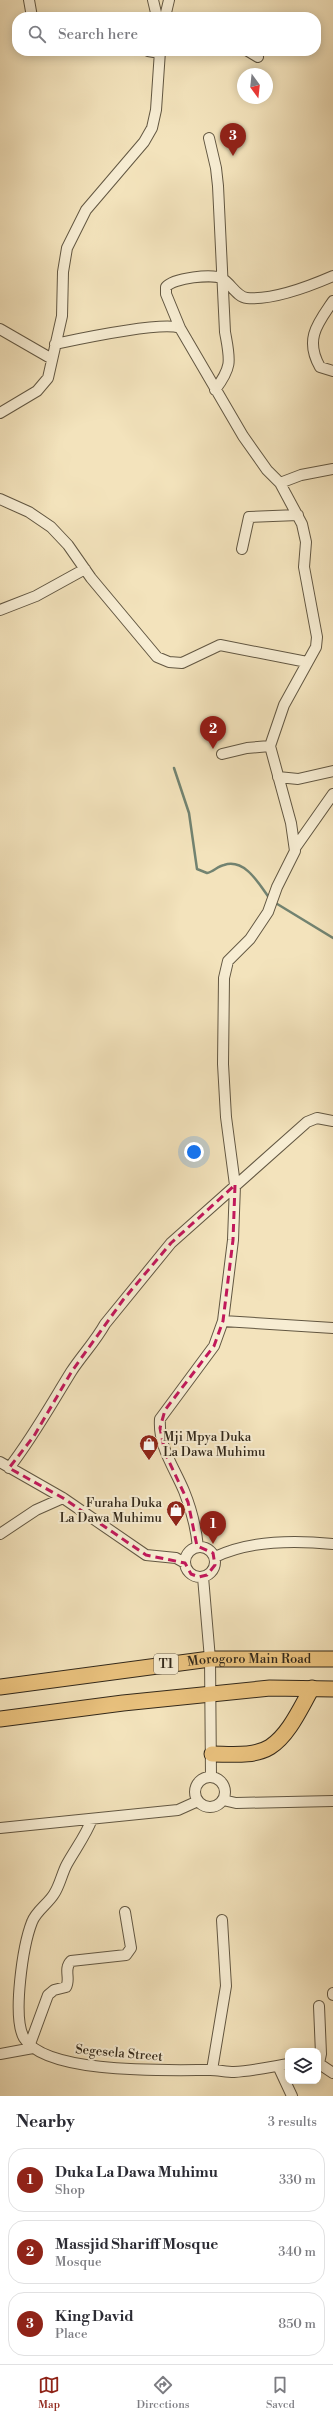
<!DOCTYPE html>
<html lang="en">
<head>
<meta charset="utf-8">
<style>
  body { margin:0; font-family:"Libre Bodoni",serif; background:#f2f2f3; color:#2b2b33 }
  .controls { position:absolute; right:12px; bottom:12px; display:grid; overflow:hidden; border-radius:8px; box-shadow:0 2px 10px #0003 }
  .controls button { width:36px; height:36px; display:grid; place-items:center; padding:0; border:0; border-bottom:1px solid #e1e1e2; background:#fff; color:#2b2b33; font:20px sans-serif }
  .compass { position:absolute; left:237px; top:68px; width:36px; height:36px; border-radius:50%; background:#fff; box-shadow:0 2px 10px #0003; rotate:165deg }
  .you { position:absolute; left:194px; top:1152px; width:14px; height:14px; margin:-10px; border:3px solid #fff; border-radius:50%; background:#1a73e8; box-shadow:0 0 0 6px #1a73e833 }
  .badge { display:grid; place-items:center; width:26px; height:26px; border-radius:50%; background:#8f2418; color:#fff; font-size:13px; font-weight:700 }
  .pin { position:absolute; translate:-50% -33px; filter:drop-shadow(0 1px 2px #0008) }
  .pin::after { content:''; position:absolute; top:21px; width:14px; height:12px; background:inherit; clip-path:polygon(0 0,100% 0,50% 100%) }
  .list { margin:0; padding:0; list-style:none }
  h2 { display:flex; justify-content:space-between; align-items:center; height:52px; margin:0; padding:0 16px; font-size:17px }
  h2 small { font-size:13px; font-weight:400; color:#7c7c81 }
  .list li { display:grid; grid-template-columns:26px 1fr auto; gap:12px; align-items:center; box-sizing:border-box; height:64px; margin:0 8px 8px; padding:0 8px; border:1px solid #e1e1e2; border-radius:16px }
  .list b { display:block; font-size:15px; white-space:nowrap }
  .list p { margin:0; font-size:13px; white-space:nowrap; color:#7c7c81 }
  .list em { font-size:13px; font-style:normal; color:#7c7c81 }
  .icon { flex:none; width:22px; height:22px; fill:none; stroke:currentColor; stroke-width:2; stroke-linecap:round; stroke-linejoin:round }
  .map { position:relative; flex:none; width:333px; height:2096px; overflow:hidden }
  .search { position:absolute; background:#fff; box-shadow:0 2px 10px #0003; left:12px; right:12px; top:12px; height:44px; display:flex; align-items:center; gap:10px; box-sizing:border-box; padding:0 14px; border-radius:16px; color:#7c7c81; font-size:15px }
  .sheet { height:268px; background:#fff }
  nav { display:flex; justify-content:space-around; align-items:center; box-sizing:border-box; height:56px; border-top:1px solid #e1e1e2; background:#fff; font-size:11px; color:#7c7c81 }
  nav a { display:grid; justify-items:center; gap:2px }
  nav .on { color:#8f2418 }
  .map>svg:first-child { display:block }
</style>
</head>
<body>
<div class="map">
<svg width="333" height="2096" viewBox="0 0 333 2096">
  <rect width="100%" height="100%" fill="#f3e3bc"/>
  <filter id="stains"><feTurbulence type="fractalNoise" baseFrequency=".005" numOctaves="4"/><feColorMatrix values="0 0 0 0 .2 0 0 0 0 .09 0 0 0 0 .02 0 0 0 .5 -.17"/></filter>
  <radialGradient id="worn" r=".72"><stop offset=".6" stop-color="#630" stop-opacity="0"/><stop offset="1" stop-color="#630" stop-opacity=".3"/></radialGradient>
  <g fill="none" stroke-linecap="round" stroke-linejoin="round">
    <!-- stream -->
    <path stroke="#728371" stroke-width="2.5" d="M174,768L189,813L197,869L207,873C213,872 218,866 224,865C245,858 259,884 270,899
      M274,902L333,938"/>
    <defs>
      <path id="minor" d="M29,0L32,17
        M153,0L157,17
        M165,17L169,0
        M148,51L160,53
        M248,51L258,57
        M209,138L216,168L218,186L225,332C230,360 233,366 215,390
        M333,301C318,323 304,339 320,367L333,371
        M180,328L166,294V287C173,278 213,273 223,279C231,284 237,297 247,298C272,300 310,286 333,276
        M0,329L52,359
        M55,344C79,339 162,321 180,328L243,436L267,470L280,483L302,524L306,542L304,567L317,637L316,647L284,705L270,746L291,823L295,851L277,887L268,912L250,939L228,961L224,978L223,1064L226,1117L235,1185L233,1240L223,1321L214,1346L160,1419C158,1446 174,1467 184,1491C191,1508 196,1528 198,1547
        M0,413L37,391L48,378L62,316L63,272L67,248L86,210L144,142L152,128L156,110L160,51
        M280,483L301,475L333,469
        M0,499L29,512L51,527L68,545L91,578L157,657L169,662L182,663L220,645L307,662
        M242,549L249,517L298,515
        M0,610L36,596L85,569
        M222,754L247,748L270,746
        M278,777L298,779L333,771
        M295,848L333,794
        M223,1321L333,1328
        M0,1462L63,1498L146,1555L176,1558L185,1563
        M9,1468C33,1437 50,1406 71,1372C82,1355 95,1342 105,1324L171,1243L307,1122L317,1118L333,1121
        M0,1534L36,1510L63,1498
        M185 1562a15 15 0 1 1 30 0a15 15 0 1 1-30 0Z
        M215,1557C250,1540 294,1540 333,1544
        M203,1577L210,1659L211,1777
        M195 1792a15 15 0 1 1 30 0a15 15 0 1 1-30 0Z
        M223,1800L236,1803L333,1801
        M92,1819C86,1835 76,1848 67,1864C62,1873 60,1885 54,1894C48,1904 36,1911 32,1922C23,1945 12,2017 24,2038C46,2075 171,2070 210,2070C218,2070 226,2072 234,2072C252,2071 270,2067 288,2064
        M0,1828L178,1810L198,1801
        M333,1993V1995
        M319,2006L321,2054L319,2063
        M30,2044L48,1995L54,1990L66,1987C71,1979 63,1969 71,1961L126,1955L131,1948L125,1912
        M0,2054L33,2048
        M318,2063L333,2073
        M278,2066L292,2096
        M212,2070L226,1986L222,1920"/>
      <g id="highway">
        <path id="s1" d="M0,1687L210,1659H333"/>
        <path d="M0,1719L123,1703L270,1688L333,1689"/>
        <path d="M212,1754C230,1754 254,1757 270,1747C289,1735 301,1707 312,1688"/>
      </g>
    </defs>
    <!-- minor casing -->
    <use href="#minor" stroke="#625742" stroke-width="12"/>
    <!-- highway casing -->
    <use href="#highway" stroke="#32281a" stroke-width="17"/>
    <!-- minor -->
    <use href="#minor" stroke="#f7edd3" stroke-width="10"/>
    <!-- highway -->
    <use href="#highway" stroke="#eac27e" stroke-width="15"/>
  </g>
  <!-- marked area -->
  <path fill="none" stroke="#c2185b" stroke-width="3" stroke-dasharray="8 5" stroke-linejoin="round" d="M235,1185L233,1240L223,1321L214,1346L165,1410L160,1428L165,1453L188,1502L197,1546L213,1553L215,1565L207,1575L199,1577L191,1574L185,1563L146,1555L63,1498L9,1468L34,1436L72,1371L123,1300L171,1243Z"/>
  <!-- icons -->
  <defs>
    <symbol id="shop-pin" viewBox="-11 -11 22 30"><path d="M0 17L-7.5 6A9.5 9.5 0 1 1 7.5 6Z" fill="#8f2418" stroke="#f7edd3"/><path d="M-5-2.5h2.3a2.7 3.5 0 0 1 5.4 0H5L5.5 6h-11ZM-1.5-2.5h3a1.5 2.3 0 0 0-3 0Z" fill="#fff"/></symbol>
  </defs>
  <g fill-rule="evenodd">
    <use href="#shop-pin" x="138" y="1433" width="22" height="30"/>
    <use href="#shop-pin" x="165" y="1499" width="22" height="30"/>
  </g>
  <g text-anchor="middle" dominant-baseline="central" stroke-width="4" stroke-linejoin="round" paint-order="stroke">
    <!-- shield labels -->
    <rect fill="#f7edd3" stroke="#6d6352" stroke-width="1" x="154" y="1654" width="24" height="20" rx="3"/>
    <g font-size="12" font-weight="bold" fill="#32281a">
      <text x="166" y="1664">T1</text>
    </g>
    <!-- poi labels -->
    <g font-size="13" fill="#32281a" stroke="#f7edd3" text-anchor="start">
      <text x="163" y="1437">Mji Mpya Duka<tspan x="163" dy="15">La Dawa Muhimu</tspan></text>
      <text x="162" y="1503" text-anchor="end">Furaha Duka<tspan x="162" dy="15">La Dawa Muhimu</tspan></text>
    </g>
    <!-- street labels -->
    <g font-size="13" fill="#32281a" stroke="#f7edd3">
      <text stroke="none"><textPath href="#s1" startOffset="251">Morogoro Main Road</textPath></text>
      <text transform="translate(119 2053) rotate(5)">Segesela Street</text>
    </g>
  </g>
  <rect width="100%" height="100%" filter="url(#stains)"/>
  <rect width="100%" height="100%" fill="url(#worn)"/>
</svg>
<div class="controls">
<button><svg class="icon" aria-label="layers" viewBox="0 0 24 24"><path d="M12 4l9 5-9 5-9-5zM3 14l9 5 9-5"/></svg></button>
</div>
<svg class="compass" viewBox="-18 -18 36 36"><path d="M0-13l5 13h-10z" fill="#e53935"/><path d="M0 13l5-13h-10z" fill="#7c7c81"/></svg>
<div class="you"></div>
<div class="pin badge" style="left:213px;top:1544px">1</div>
<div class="pin badge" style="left:213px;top:749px">2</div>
<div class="pin badge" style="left:233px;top:156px">3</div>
<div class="search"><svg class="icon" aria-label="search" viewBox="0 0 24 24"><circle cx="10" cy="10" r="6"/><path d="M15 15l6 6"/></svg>Search here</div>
</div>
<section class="sheet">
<h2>Nearby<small>3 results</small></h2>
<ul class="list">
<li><span class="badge">1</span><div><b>Duka La Dawa Muhimu</b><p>Shop</p></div><em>330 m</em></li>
<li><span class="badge">2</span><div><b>Massjid Shariff Mosque</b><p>Mosque</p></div><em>340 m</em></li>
<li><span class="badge">3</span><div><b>King David</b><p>Place</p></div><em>850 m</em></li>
</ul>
</section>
<nav>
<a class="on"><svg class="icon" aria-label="map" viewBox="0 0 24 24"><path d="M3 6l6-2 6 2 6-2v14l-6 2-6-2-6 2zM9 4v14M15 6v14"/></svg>Map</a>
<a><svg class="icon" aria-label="directions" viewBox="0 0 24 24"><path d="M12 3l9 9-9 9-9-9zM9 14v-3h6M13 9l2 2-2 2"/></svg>Directions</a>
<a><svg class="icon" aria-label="saved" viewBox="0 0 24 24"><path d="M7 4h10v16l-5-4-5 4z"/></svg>Saved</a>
</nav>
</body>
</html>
